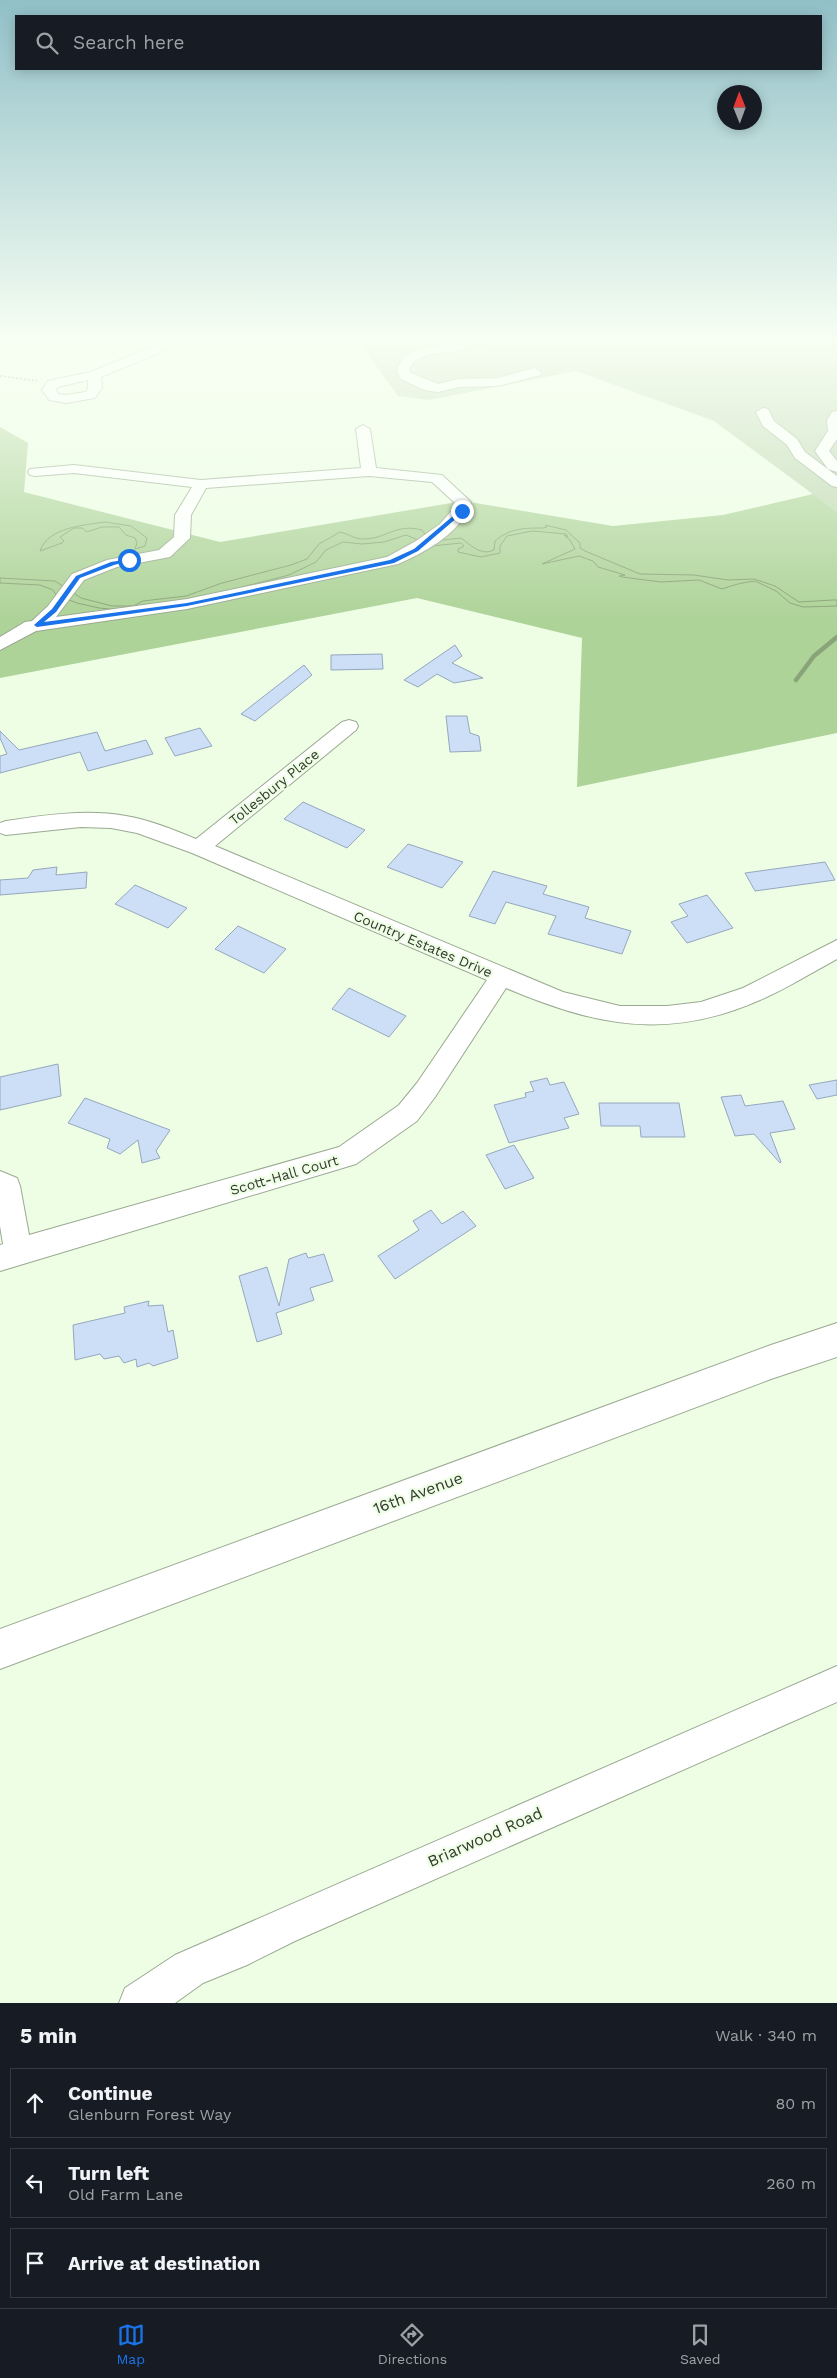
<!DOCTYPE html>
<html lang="en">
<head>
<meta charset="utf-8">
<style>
  body { margin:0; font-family:"Work Sans",sans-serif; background:#20242c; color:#f1f3f6 }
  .compass { position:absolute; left:717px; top:85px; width:45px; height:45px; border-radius:50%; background:#171b24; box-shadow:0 2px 12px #0003; rotate:359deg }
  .stop { position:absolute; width:15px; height:15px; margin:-11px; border:4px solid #1a73e8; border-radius:50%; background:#fff }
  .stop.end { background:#1a73e8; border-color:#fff; box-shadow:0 1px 5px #0008 }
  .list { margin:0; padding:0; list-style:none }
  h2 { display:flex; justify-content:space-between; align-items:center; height:65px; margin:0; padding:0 20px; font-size:21px }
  h2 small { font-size:16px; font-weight:400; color:#9ea1a6 }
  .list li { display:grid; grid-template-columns:32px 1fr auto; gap:15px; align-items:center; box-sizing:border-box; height:70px; margin:0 10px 10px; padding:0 10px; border:1px solid #363941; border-radius:0px }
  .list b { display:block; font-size:19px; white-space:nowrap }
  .list p { margin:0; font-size:16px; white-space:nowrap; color:#9ea1a6 }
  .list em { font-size:16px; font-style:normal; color:#9ea1a6 }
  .icon { flex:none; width:28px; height:28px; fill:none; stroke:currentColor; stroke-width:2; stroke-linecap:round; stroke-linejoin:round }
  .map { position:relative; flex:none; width:837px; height:2003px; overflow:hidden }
  .search { position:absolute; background:#171b24; box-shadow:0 2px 12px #0003; left:15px; right:15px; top:15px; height:55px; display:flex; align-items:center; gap:12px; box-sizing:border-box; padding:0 18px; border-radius:0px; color:#9ea1a6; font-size:19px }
  .sheet { height:305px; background:#171b24 }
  nav { display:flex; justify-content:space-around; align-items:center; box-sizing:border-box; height:70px; border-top:1px solid #363941; background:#171b24; font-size:14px; color:#9ea1a6 }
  nav a { display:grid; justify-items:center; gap:2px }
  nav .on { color:#1a73e8 }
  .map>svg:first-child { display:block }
</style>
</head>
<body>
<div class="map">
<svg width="837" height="2003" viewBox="0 0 837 2003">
  <rect width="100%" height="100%" fill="#edfee4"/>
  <!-- green -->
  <path fill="#bed6b0" d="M357,339H837V512L714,421L576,371L429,400L398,396Z"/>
  <!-- forest -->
  <path fill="#aed399" d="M0,427L28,443L24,492L220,542L463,501L613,526L723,515L813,494L837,512V733L577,787L582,638L417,598L0,678Z"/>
  <!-- water -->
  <path fill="#aed298" stroke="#89a478" d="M105,522L131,526L147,538L145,546L135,549L137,543L135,538L126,535L119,527H102L87,532L82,528H74L60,537L64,541L62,543L40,551C48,527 85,525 105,522Z
    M545,525L566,530L580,543V548L585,551L640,574L694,575L728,580L754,579L775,586L799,602L833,600H837V606L803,607L790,603L776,591L755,581C744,582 733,585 722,589L699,580L661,582L622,577L619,576L625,575L598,567L593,561L579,556L542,564L575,549L570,540L564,535L568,537L566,534L532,531L507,536L500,546V553L481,557L458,552V549L464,546L461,543L432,546L406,535L384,542L362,544L343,542L326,550L316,562L289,575L196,599L120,610L99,608L77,603L56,595L53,590L40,585L0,583V578L55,581L81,598L112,606H133L143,601L186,596L222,583L291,565L307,559L319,544L340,532C349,534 354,539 363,539C387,539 395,523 422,530L427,537L434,541L461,538C472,546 481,556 494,550L495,541C510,528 524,528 543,528L547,527Z"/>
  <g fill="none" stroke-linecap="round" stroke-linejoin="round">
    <!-- stream -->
    <path stroke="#89a478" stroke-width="4.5" d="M796,680L814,656L837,637"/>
  </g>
  <!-- building -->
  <path fill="#ccdff6" stroke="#95a7bd" d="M455,645L462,656L452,663L483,678L454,683L437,674L418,687L404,680Z
    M382,654L383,669L331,670V655Z
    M304,665L312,675L255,721L241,714Z
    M446,716H467L470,733L479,736L481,751L450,752Z
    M200,728L212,746L175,756L165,738Z
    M0,731L19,750L97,732L105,751L146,740L153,754L88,771L80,752L0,773V756L7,754L0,738Z
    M303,802L365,830L347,848L284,819Z
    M408,844L463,862L442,888L387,867Z
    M825,862L835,880L755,891L745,873Z
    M57,867L56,875L87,872L86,888L0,895V880L28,878L33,870Z
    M493,871L547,886L543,894L589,907L585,918L631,931L622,954L548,934L556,916L506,902L495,924L469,916Z
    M135,885L187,908L168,928L115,904Z
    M707,895L733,928L687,943L671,922L688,916L679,904Z
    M238,926L286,949L264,973L215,949Z
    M349,988L406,1016L389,1037L332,1009Z
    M58,1064L61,1096L0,1110V1077Z
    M547,1078L550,1085L564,1082L579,1114L564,1118L569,1128L509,1143L494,1105L526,1097L525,1093L534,1091L530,1082Z
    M837,1080V1095L817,1099L809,1085Z
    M741,1095L745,1106L783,1101L795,1129L770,1133L781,1162L780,1163L754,1134L735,1136L721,1097Z
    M85,1098L170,1130L156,1151L160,1158L142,1163L138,1140L120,1154L107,1148L110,1139L68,1123Z
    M599,1103H679L685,1137H641L640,1126H601Z
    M514,1145L534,1178L505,1189L486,1155Z
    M431,1210L442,1224L463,1211L476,1226L395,1279L378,1256L419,1230L413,1221Z
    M306,1253L308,1258L324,1254L333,1281L310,1288L314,1300L276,1313L282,1334L257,1342L239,1276L267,1267L279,1306L289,1259Z
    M149,1301L148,1306L163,1305L168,1332L173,1330L178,1358L153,1366L149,1363L137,1367L136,1359L124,1363L119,1356L104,1359L100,1354L75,1360L73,1325L125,1313L124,1307Z"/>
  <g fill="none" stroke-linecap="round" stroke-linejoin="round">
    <defs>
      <path id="minor" d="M172,339H187L185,342L101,377L102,388L95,398L66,403L49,400L42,390L48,381L90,372ZM88,380V388L86,392L66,395L58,394L56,390L58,387Z
        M464,339H496C491,345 482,343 474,344C469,345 465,349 460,350C445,354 413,351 409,371L411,373L438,384L459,379L498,378L535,368L541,372L540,375L498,386L459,387L438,392L424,390L401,379L397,371C403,342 445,350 464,339Z
        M750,339H781L770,346L752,342Z
        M763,408L768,409L774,421L797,439L805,452L837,476V487L832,486L795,458L787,445L763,426L756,412Z
        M837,411V439L829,451L837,461V472L828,469L815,451L828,431L827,420L832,412Z
        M363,425L370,429L376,468L442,475L471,502C463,532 424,553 398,564L187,609L36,631L0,650V637L25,622L32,621L48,606L72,574L107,560L159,550L174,537L175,515L192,487L74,473L35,476L30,475L28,472L30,469L74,465L201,480L361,468L356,429ZM369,476L432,482L455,503L453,509L440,524L416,541L387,557L187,599L56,617L84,580L117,567L170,557L190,538L191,515L206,488Z
        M349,720L356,722L358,726L356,730L215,846L563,992L620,1006H667L701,1002L743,988L837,940V959C811,973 786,989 760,1000C667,1041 596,1026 506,988L435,1097L417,1121L356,1164L0,1271V1245L3,1244L0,1226V1171L17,1178L20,1186L29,1235L339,1147L399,1105L417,1083L487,980L192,853L137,833L111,828L81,827L6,835L0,833V823L6,821C45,815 87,809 126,816C150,820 174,830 196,839L342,722Z
        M837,1666V1702L295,1941L247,1965L203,1983L175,2003H119L125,1988L175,1955Z"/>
      <path id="major" d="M837,1323V1357L771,1379L0,1669V1629L771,1345Z"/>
    </defs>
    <!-- minor casing -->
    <use href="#minor" stroke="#9aa991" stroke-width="2"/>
    <!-- major casing -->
    <use href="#major" stroke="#9aa991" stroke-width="2"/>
    <!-- path -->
    <path stroke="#8e9987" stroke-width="2" stroke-dasharray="2 2" stroke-linecap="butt" d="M0,376L37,381"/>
    <!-- minor -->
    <use href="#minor" fill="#fff" fill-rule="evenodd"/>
    <!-- major -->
    <use href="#major" fill="#fff" fill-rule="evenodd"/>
  </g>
  <!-- sky -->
  <linearGradient id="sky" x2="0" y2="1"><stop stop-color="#91c0c8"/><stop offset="0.55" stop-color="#f7fff3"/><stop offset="1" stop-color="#f7fff3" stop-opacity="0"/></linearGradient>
  <rect width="837" height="619" fill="url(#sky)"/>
  <!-- route -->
  <path fill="#1a73e8" d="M460,510L465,511L418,551L394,563L187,606L37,627L34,625L52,609L76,576L111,562L129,559L132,560L114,565L80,578L56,612L44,622L187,603L390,560L414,549Z"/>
  <g text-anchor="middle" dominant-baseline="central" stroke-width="4.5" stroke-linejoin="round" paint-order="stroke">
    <!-- street labels -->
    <g font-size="14" fill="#33392f" stroke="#edfee4">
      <text transform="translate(274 787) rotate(-39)">Tollesbury Place</text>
      <text transform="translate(423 944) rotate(23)">Country Estates Drive</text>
      <text transform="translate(284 1175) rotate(-16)">Scott-Hall Court</text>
    </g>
    <!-- near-street labels -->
    <g font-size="16" fill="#33392f" stroke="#edfee4">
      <text transform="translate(418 1493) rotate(-20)">16th Avenue</text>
      <text transform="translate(485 1837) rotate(-24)">Briarwood Road</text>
    </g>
  </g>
</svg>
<svg class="compass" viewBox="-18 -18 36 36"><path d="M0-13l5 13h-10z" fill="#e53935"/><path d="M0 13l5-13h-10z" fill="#9ea1a6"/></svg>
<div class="stop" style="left:129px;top:560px"></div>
<div class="stop end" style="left:462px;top:511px"></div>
<div class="search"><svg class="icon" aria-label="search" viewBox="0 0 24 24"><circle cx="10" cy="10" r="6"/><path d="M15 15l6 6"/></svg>Search here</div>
</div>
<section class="sheet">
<h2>5 min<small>Walk · 340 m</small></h2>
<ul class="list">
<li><svg class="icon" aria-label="ahead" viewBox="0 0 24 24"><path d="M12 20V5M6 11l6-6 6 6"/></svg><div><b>Continue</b><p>Glenburn Forest Way</p></div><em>80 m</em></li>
<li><svg class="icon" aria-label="left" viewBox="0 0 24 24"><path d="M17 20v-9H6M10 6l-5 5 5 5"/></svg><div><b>Turn left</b><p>Old Farm Lane</p></div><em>260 m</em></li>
<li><svg class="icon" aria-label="arrive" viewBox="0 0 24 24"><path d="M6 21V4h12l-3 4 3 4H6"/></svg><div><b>Arrive at destination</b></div></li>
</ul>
</section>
<nav>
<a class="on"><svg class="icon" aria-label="map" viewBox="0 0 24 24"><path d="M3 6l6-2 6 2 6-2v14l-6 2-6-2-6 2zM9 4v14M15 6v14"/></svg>Map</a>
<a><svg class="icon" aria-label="directions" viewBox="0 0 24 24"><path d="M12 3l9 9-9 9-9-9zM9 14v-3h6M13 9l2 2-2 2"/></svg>Directions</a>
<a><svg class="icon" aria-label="saved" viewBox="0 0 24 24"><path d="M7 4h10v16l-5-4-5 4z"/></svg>Saved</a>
</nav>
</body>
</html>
